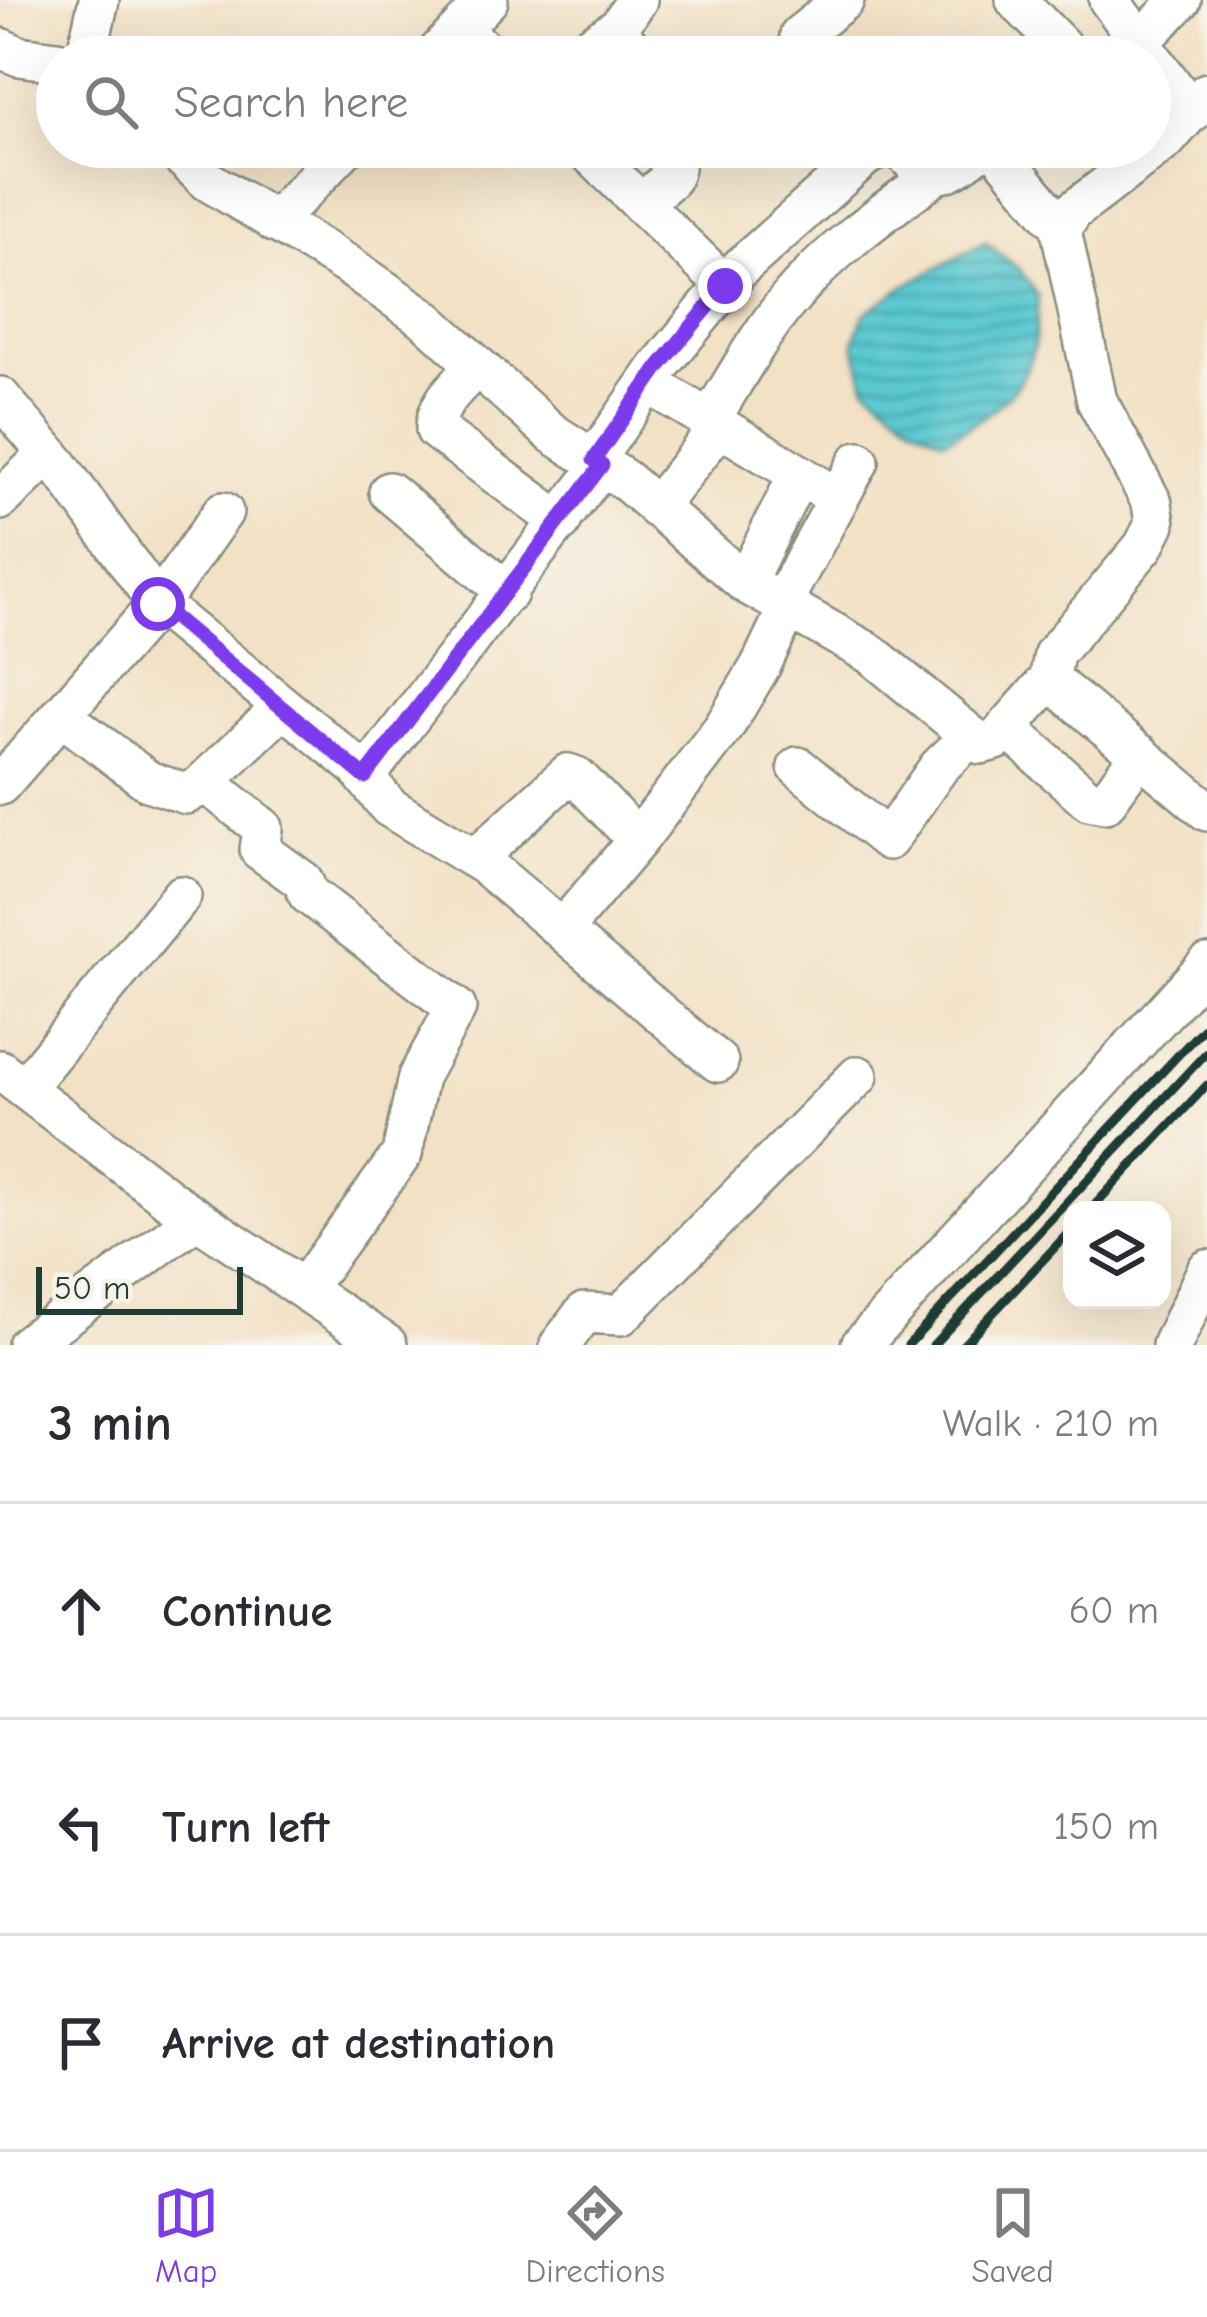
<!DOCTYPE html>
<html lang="en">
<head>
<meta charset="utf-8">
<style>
  body { margin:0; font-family:"Comic Neue",sans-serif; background:#f7f7f7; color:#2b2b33 }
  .controls { position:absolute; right:36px; bottom:36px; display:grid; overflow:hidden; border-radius:24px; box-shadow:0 12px 48px #0002 }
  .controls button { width:108px; height:108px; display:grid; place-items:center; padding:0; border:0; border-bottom:3px solid #e1e1e2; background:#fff; color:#2b2b33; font:60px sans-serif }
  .scale { position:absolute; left:36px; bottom:30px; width:207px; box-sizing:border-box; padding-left:12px; border:6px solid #1f3d34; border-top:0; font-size:33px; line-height:42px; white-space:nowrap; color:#1f3d34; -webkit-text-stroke:9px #f7f3e8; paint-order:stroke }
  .stop { position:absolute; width:36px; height:36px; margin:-27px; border:9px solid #7c3aed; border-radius:50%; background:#fff }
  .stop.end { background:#7c3aed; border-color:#fff; box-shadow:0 3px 12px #0008 }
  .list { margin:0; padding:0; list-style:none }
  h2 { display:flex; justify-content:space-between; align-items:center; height:156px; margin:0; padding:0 48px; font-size:51px }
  h2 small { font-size:39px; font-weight:400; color:#7c7c81 }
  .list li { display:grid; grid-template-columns:78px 1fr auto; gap:36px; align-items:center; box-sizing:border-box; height:216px; padding:0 48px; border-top:3px solid #e1e1e2 }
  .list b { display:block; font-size:45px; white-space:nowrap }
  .list em { font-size:39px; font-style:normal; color:#7c7c81 }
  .icon { flex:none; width:66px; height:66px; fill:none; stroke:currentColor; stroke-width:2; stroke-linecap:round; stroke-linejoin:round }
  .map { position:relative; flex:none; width:1207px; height:1345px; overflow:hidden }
  .search { position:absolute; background:#fff; box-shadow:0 12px 48px #0002; left:36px; right:36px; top:36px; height:132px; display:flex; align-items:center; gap:30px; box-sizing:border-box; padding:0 42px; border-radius:66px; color:#7c7c81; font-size:45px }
  .sheet { height:804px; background:#fff }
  nav { display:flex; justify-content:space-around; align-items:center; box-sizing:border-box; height:168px; border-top:3px solid #e1e1e2; background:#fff; font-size:33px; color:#7c7c81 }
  nav a { display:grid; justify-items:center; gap:6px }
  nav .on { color:#7c3aed }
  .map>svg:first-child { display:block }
</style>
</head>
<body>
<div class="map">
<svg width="1207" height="1345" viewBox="0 0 1207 1345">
  <defs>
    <pattern id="water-rules" width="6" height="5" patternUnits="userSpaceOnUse" patternTransform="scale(3)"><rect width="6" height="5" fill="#5cc9d2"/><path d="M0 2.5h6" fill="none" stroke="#4ba4ab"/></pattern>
  </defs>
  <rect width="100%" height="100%" fill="#f7f3e8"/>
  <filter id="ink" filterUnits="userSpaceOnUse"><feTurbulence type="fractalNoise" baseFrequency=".00833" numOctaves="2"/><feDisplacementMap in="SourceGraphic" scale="24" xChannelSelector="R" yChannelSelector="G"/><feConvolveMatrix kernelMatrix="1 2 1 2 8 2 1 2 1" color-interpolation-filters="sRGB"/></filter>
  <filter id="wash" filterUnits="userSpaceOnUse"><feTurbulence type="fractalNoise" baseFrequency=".004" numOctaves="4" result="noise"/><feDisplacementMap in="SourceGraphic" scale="48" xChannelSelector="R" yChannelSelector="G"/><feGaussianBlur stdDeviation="2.7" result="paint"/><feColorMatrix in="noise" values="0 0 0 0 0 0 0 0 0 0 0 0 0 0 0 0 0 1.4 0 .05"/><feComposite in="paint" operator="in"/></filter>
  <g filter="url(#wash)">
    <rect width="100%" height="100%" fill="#f3e1c6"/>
    <!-- water -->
    <path fill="url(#water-rules)" stroke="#3e8383" stroke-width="3" d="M985,242L1020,270L1038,296C1037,317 1037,343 1029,363C1017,397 975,425 944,440L913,424L865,385L854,342L864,314L906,285Z"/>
  </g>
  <g filter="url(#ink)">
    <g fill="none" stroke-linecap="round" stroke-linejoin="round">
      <defs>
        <path id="minor" d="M637,0L616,31L639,57
          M1016,0L1061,46L1054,57
          M1109,0L1192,112
          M461,28L491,57
          M800,35L844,0
          M1140,42L1181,0
          M0,48L19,56L57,61
          M86,57L99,0
          M433,57L488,0
          M583,57L593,44L617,28
          M171,147L208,181L346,264L424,318L552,433L625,480L745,583L871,654L981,744L996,740L1045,684H1055L1207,811
          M583,147L725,285
          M897,147C906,153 911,162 920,168C943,184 965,160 983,147
          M995,147L1052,217L1064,222
          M641,204L671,178L674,168L659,147
          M274,222L346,147
          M477,366C459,385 435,403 436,430L561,522
          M648,383L838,498
          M0,397L59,466L158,604L356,766L389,807L485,865L718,1062
          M710,420C734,381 757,338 786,303C828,252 882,213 935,175
          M594,460L658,368L740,268L864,157L881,147
          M389,492L508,593
          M0,500L49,453
          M656,508L720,426
          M745,583L799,474
          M781,604L859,461
          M1049,682L1054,654L1144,546L1155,524L1152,503L1097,401L1061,230L1072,212L1166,140L1207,93
          M61,715L148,781L186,794L200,786L281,709
          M1007,728L1089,800L1105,803L1140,754
          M798,767L888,840L939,767L971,736
          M365,777L602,465
          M205,782L263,828L260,850L303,881L308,894L456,1008L418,1077L402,1154L304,1289
          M0,785L158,604L223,512
          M476,858L568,774L577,777L638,840
          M562,930L638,840L724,727L761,665L788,608
          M0,1070L173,1202L387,1345
          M24,1088L181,896
          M27,1345L196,1218
          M560,1345L584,1313L621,1315L858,1076
          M861,1345L1207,965
          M1172,1345L1207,1270"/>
      </defs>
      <!-- minor casing -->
      <use href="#minor" stroke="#898f7d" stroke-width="44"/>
      <!-- minor -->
      <use href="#minor" stroke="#fff" stroke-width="39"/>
      <!-- rail -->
      <path stroke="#1f3d34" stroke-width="9" d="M1090,1210L1207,1085
        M908,1345L1207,1024
        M933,1345L1207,1052
        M963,1345L1072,1229"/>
    </g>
  </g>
  <g fill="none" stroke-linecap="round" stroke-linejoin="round" filter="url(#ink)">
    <!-- route -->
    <path stroke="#7c3aed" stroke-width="15" d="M158,604L365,777L602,465L594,460L658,368L725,286"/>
  </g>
</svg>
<div class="controls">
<button><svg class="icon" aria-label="layers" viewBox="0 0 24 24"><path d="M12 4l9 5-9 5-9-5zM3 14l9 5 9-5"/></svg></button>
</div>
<div class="scale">50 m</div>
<div class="stop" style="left:158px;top:604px"></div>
<div class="stop end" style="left:725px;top:286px"></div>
<div class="search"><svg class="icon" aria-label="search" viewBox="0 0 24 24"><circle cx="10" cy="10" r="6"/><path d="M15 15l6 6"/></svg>Search here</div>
</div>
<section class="sheet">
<h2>3 min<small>Walk · 210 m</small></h2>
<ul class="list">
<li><svg class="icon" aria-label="ahead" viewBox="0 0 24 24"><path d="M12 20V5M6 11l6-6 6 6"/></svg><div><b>Continue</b></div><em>60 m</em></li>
<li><svg class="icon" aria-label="left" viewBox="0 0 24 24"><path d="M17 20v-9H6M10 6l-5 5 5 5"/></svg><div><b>Turn left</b></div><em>150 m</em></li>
<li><svg class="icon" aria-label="arrive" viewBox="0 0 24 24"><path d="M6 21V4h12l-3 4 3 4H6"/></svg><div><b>Arrive at destination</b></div></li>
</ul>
</section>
<nav>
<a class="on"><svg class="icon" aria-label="map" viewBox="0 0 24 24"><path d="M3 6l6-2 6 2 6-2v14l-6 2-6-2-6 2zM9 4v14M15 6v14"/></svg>Map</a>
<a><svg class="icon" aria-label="directions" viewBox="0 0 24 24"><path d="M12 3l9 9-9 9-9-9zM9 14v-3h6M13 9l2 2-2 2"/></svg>Directions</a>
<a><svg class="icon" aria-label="saved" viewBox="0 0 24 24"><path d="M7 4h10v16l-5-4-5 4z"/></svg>Saved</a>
</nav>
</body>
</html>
